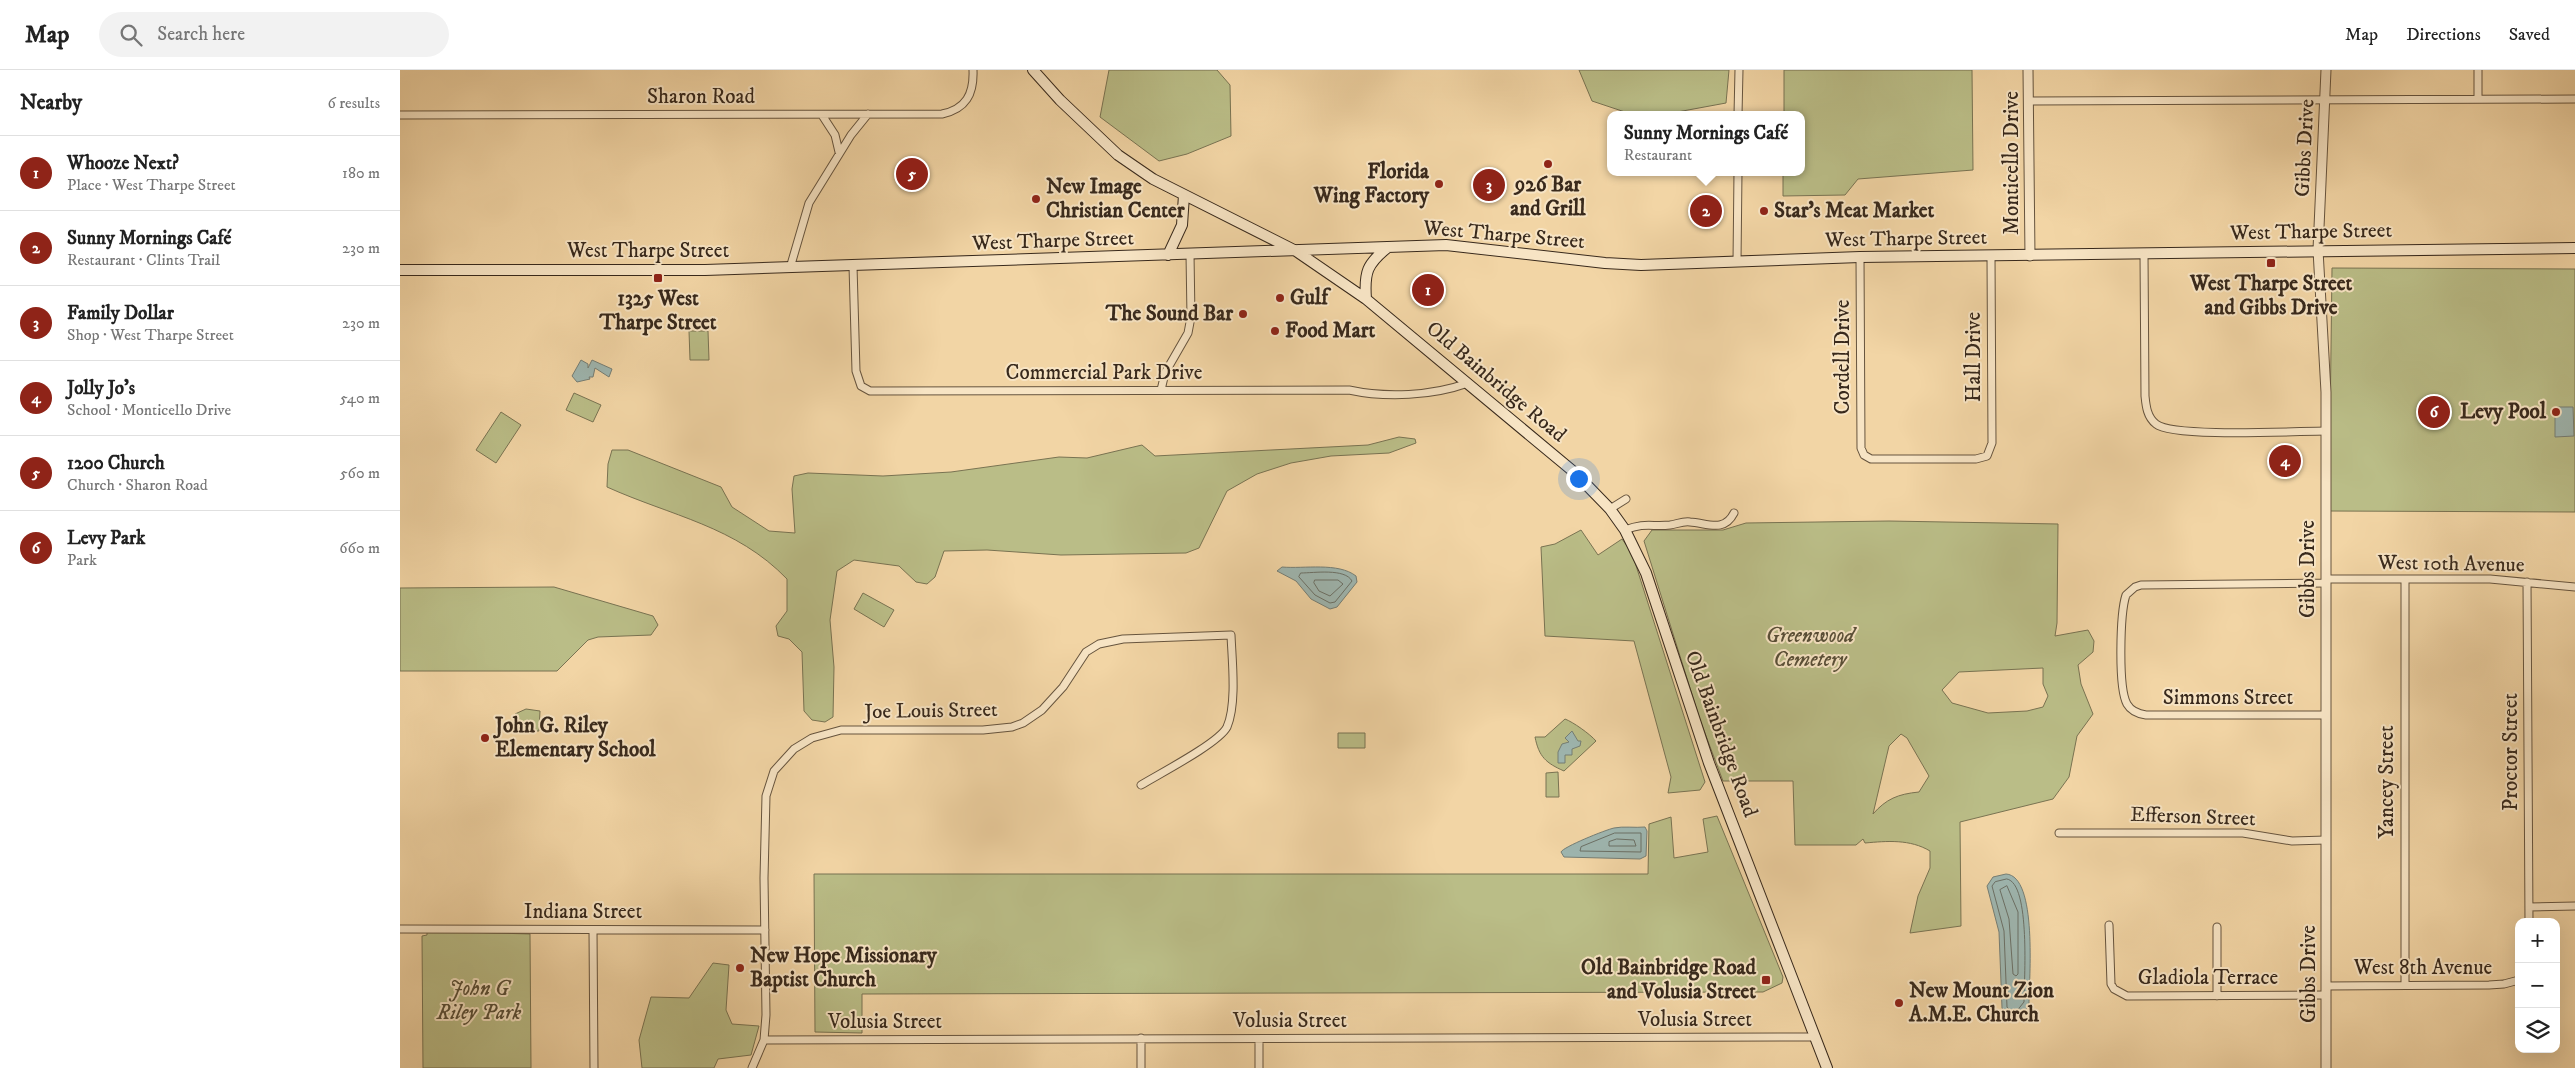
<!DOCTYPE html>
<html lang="en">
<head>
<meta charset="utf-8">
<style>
  body { margin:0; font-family:"IM FELL DW Pica",serif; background:#f2f2f2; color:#222 }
  .controls { position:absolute; right:15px; bottom:15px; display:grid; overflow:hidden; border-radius:10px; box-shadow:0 5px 20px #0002 }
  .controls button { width:45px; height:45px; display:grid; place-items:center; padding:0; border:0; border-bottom:1px solid #e0e0e0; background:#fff; color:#222; font:25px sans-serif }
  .you { position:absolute; left:1178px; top:408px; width:18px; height:18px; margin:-12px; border:4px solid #fff; border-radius:50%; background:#1a73e8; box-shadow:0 0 0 8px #1a73e833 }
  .badge { display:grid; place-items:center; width:32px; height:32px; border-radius:50%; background:#8f2418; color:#fff; font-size:16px; font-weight:700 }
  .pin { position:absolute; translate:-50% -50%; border:2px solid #fff; box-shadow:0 1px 5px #0006 }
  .popup { position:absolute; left:1207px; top:41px; width:198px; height:65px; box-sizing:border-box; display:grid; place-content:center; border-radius:10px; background:#fff; filter:drop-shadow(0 1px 4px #0005); font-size:16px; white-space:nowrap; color:#767676 }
  .popup b { font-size:19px; color:#222 }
  .popup::after { content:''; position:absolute; left:50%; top:100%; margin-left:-10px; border:10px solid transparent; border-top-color:#fff }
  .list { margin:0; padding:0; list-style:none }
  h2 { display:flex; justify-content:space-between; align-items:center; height:65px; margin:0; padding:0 20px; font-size:21px }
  h2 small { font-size:16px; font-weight:400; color:#767676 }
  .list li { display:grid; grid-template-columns:32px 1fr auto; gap:15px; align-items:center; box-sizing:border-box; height:75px; padding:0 20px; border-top:1px solid #e0e0e0 }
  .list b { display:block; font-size:19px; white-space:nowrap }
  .list p { margin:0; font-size:16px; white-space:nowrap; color:#767676 }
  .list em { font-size:16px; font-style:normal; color:#767676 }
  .icon { flex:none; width:28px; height:28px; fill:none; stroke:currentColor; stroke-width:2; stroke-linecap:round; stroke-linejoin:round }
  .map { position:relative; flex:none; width:2175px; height:998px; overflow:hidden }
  header { display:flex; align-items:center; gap:30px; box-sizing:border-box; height:70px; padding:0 25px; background:#fff; border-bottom:1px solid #e0e0e0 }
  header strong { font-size:24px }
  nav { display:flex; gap:28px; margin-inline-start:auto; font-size:18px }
  .search { width:350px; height:45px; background:#f2f2f2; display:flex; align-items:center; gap:12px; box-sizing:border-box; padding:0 18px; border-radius:28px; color:#767676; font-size:19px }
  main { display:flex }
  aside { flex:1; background:#fff }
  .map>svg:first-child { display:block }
</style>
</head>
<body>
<header>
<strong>Map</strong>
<div class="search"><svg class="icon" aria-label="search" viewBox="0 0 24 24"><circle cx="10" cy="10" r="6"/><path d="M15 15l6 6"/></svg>Search here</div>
<nav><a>Map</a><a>Directions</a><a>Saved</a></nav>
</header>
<main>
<aside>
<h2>Nearby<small>6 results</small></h2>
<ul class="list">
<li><span class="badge">1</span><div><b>Whooze Next?</b><p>Place · West Tharpe Street</p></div><em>180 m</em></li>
<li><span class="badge">2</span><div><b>Sunny Mornings Café</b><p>Restaurant · Clints Trail</p></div><em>230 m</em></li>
<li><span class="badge">3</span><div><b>Family Dollar</b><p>Shop · West Tharpe Street</p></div><em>230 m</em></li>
<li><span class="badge">4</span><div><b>Jolly Jo's</b><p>School · Monticello Drive</p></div><em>540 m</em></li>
<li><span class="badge">5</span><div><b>1200 Church</b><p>Church · Sharon Road</p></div><em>560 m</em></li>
<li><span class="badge">6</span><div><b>Levy Park</b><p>Park</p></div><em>660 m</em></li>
</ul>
</aside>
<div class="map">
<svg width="2175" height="998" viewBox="0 0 2175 998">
  <rect width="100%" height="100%" fill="#f2d5a5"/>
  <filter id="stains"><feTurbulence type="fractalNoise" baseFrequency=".004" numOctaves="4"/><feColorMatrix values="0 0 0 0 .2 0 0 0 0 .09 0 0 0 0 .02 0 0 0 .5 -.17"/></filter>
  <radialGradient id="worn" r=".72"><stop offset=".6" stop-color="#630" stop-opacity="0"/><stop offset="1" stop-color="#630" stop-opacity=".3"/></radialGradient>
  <!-- green -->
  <path fill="#babd87" stroke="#797352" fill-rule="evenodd" d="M709,0H817L830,15L831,66L787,84L759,91L700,47Z
    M1179,0H1329L1326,33L1261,45H1234L1192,31Z
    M1384,0H1572L1573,100L1458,109L1445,125L1383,126V102H1401V45H1384Z
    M1932,198L2175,199V442L1929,441Z
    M289,261H308L309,290H290Z
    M174,323L201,335L193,352L166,340Z
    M101,342L121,355L96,393L76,380Z
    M999,367L1015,369L1016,373L989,383L931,386L891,393L857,404L827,421L799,478L786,483L661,485L587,480L544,481L535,507L527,514L516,512L499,496L454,490L437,501L430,550L434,597L433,647L425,652L412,650L404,641L402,582L389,569L378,566L376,556L387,541V509C336,456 271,446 207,417L208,394L212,380H228L321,417L332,437L369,461L395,463L392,419L394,406L408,403L483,406L551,402L659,387L687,388L742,375L755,386L968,375Z
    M1489,451L1658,454L1657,553L1655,566L1688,560L1694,571L1693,582L1678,595L1681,614L1693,644L1677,666L1669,707L1653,729L1560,752L1561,856L1510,863L1518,826L1530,798V781C1510,769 1487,771 1465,773L1463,769L1456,775H1395L1393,711H1323L1300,650L1244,471L1252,460H1323L1346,453ZM1643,598V614L1648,626L1643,637L1627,641L1588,643L1552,633L1542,620L1559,602ZM1501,664L1507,668L1529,706L1519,722C1498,724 1486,729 1473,744L1489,676Z
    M1181,460L1198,485L1222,469L1232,483L1305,712L1300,720L1268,723L1271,707L1234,571L1145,566L1141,477L1155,474Z
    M154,517L253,546L258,555L251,565L198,567L188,570L157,601H0V518Z
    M463,523L494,540L484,557L454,539Z
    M126,639L140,641L139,661H120C115,656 113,651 115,644Z
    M1165,649C1173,652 1190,664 1196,671L1164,701C1146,693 1139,687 1135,667H1145Z
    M938,663H965V678H938Z
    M1158,702L1159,727H1146V703Z
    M1317,746L1383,907L1382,913L1363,922L462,924V963L415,962L414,804H1248L1249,754L1271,747L1274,788L1308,782L1303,749Z
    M27,861L130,864L131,998H23L22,866L27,865Z
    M313,893L329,895L326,940L332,954L359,956L351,985L318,989L314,998H242L239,970L251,927L289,928Z"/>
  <!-- water -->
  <path fill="#9eb6b0" stroke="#757e75" d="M181,290L188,294V298L192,290L212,299L209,307L195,298L193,307H189L190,309L177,312L172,306Z
    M2155,337H2173L2174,366L2155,367Z
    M882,497C904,499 938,492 956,506L957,512L937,537L930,539L911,529L896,511L877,501Z
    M1172,661L1178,671H1181L1180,676L1172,679V685H1165V693H1158V682L1162,674L1169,672L1165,668Z
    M1245,757L1247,761L1246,786L1240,789L1164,787L1161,782C1163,777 1205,760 1214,758C1223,756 1235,758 1245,757Z
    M1606,804C1638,806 1629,910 1629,934C1623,945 1620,948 1607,946L1602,938L1599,862L1587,816L1593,807Z"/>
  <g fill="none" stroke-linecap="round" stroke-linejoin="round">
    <!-- shore -->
    <path stroke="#6b7066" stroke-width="1" d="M901,503C914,503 945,498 952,511L935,532L930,533L915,525L899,507Z
      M915,510H938L943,514L930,526L919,521L914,513Z
      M1215,763H1241V782L1180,781L1181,777Z
      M1217,769L1234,770L1236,776H1209V772Z
      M1607,809C1631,813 1624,912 1624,932L1616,942L1610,941L1607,937L1604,861L1592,816L1595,812Z
      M1607,816L1618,842V904L1616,906L1613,904L1609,849L1600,820Z"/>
    <defs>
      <path id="minor" d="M2078,29V0
        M1629,31L2175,29
        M0,45L542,44C566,39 574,24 573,0
        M422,45L435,65L439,82
        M1338,45L1339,0
        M1744,184L1745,326C1746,336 1747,347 1756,354C1773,368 1897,361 1926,361
        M1460,187L1461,378L1464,385L1471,389H1576L1587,386L1592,373L1591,186
        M1337,192L1338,102
        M453,196L456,301L461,316L470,321L949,320C986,328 1032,326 1068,313
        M390,198L409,133L451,65L468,44
        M761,320L765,303L788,263L791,247L790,184
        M1210,439L1226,429
        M1225,460C1245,452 1252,457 1270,455C1277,454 1283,451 1290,452C1307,453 1324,463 1334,443
        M1926,509H2090L2175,517
        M2005,509V914
        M2127,512L2129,852
        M1926,513L1741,515L1735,517L1726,525C1720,543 1718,618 1727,634C1731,641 1739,644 1746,645H1926
        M1659,763H1843L1892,771L1926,770
        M2129,837L2175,836
        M1709,855L1711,914L1714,919L1727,926L1926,925
        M1817,857V926
        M0,859L365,860
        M193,860L194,998
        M1926,916L2089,915L2104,914L2119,910
        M741,968V998
        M364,970L1416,967
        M352,998L364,970L366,945L364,808L366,726L374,701L394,679L412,668L441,660H583L612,657L623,653L642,640L663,617L686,582L699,574L723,569L831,565C832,590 837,634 827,657C819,673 759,704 741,715
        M859,998V969"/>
      <path id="tertiary" d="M1628,0L1630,186
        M1926,0L1918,180L1926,322V998"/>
      <path id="secondary" d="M633,0L660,30L718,85L753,109L896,181L966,229L1174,402L1210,439L1225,460L1246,503L1309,693L1427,998
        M768,185L782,155L784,125
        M0,200H305L1046,175L1205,193L1241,195L1460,187L2175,178
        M966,229C964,202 967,194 988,177"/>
    </defs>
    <!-- minor casing -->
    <use href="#minor" stroke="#66543e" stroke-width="9"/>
    <!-- tertiary casing -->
    <use href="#tertiary" stroke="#66543e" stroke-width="11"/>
    <!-- secondary casing -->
    <use href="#secondary" stroke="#38291c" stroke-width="12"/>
    <!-- minor -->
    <use href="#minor" stroke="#f7e4c4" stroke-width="7"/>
    <!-- tertiary -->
    <use href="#tertiary" stroke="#f7e4c4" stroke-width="9"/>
    <!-- secondary -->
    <use href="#secondary" stroke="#f7e4c4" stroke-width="10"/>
  </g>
  <!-- markers -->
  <g fill="#8f2418" stroke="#f7e4c4" stroke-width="2">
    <circle cx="1148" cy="94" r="5"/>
    <circle cx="1039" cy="114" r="5"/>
    <circle cx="636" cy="129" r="5"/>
    <circle cx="1364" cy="141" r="5"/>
    <rect x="1866" y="188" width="10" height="10" rx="2.5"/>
    <rect x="253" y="203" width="10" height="10" rx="2.5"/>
    <circle cx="880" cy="228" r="5"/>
    <circle cx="843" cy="244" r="5"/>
    <circle cx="875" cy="261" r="5"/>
    <circle cx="2156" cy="342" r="5"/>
    <circle cx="85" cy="668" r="5"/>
    <circle cx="340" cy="898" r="5"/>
    <rect x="1361" y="905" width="10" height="10" rx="2.5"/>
    <circle cx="1499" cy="933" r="5"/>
  </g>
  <g text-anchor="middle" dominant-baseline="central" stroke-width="4" stroke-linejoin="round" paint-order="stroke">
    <!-- street labels -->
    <g font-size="21" fill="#38291c" stroke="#f7e4c4">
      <text x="301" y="27">Sharon Road</text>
      <text transform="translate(1905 78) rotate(-87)">Gibbs Drive</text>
      <text transform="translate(1612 93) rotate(-90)">Monticello Drive</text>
      <text transform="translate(1911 162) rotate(-1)">West Tharpe Street</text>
      <text transform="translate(1104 165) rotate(5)">West Tharpe Street</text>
      <text transform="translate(1506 169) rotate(-1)">West Tharpe Street</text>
      <text transform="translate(653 171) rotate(-2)">West Tharpe Street</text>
      <text x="248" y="181">West Tharpe Street</text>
      <text transform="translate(1443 287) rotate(-90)">Cordell Drive</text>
      <text transform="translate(1574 287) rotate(-90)">Hall Drive</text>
      <text x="704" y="303">Commercial Park Drive</text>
      <text transform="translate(1096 312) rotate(40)">Old Bainbridge Road</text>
      <text transform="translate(2051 494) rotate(1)">West 10th Avenue</text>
      <text transform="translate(1908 499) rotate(-90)">Gibbs Drive</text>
      <text x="1828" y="628">Simmons Street</text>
      <text transform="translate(531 641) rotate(-1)">Joe Louis Street</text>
      <text transform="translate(1321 664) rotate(70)">Old Bainbridge Road</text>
      <text transform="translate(2111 682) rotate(-90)">Proctor Street</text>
      <text transform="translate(1987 712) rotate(-90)">Yancey Street</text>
      <text transform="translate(1793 747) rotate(2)">Efferson Street</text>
      <text x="183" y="842">Indiana Street</text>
      <text x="2023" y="898">West 8th Avenue</text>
      <text transform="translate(1909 904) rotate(-90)">Gibbs Drive</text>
      <text x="1808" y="908">Gladiola Terrace</text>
      <text x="1295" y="950">Volusia Street</text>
      <text x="890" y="951">Volusia Street</text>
      <text x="485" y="952">Volusia Street</text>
    </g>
    <!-- poi labels -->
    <g font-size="21" font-weight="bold" fill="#38291c" stroke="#f7e4c4" text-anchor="start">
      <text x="1029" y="102" text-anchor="end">Florida<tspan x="1029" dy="24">Wing Factory</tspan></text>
      <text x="1148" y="115" text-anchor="middle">926 Bar<tspan x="1148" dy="24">and Grill</tspan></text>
      <text x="646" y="117">New Image<tspan x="646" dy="24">Christian Center</tspan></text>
      <text x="1374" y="141">Star's Meat Market</text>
      <text x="1871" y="214" text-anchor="middle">West Tharpe Street<tspan x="1871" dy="24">and Gibbs Drive</tspan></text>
      <text x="890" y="228">Gulf</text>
      <text x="258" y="229" text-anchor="middle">1325 West<tspan x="258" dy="24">Tharpe Street</tspan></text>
      <text x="833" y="244" text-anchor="end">The Sound Bar</text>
      <text x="885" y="261">Food Mart</text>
      <text x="2146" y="342" text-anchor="end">Levy Pool</text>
      <text x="95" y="656">John G. Riley<tspan x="95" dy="24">Elementary School</tspan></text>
      <text x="350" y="886">New Hope Missionary<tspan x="350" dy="24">Baptist Church</tspan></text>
      <text x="1356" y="898" text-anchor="end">Old Bainbridge Road<tspan x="1356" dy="24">and Volusia Street</tspan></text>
      <text x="1509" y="921">New Mount Zion<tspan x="1509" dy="24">A.M.E. Church</tspan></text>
    </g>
    <!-- park labels -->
    <g font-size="21" font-style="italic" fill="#584e37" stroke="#f7e4c4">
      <text x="1410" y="566">Greenwood<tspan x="1410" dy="24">Cemetery</tspan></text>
      <text x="79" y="919">John G<tspan x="79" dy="24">Riley Park</tspan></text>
    </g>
  </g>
  <rect width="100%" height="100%" filter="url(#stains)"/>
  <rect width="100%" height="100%" fill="url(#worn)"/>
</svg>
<div class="controls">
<button>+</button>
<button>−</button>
<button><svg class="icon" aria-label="layers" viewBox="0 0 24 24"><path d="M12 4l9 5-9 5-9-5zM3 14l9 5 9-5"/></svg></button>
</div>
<div class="you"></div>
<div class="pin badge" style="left:1028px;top:220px">1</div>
<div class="pin badge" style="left:1306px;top:141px">2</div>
<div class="popup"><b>Sunny Mornings Café</b>Restaurant</div>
<div class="pin badge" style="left:1089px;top:115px">3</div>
<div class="pin badge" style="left:1885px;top:391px">4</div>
<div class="pin badge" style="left:512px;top:104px">5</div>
<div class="pin badge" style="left:2034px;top:342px">6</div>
</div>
</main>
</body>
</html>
